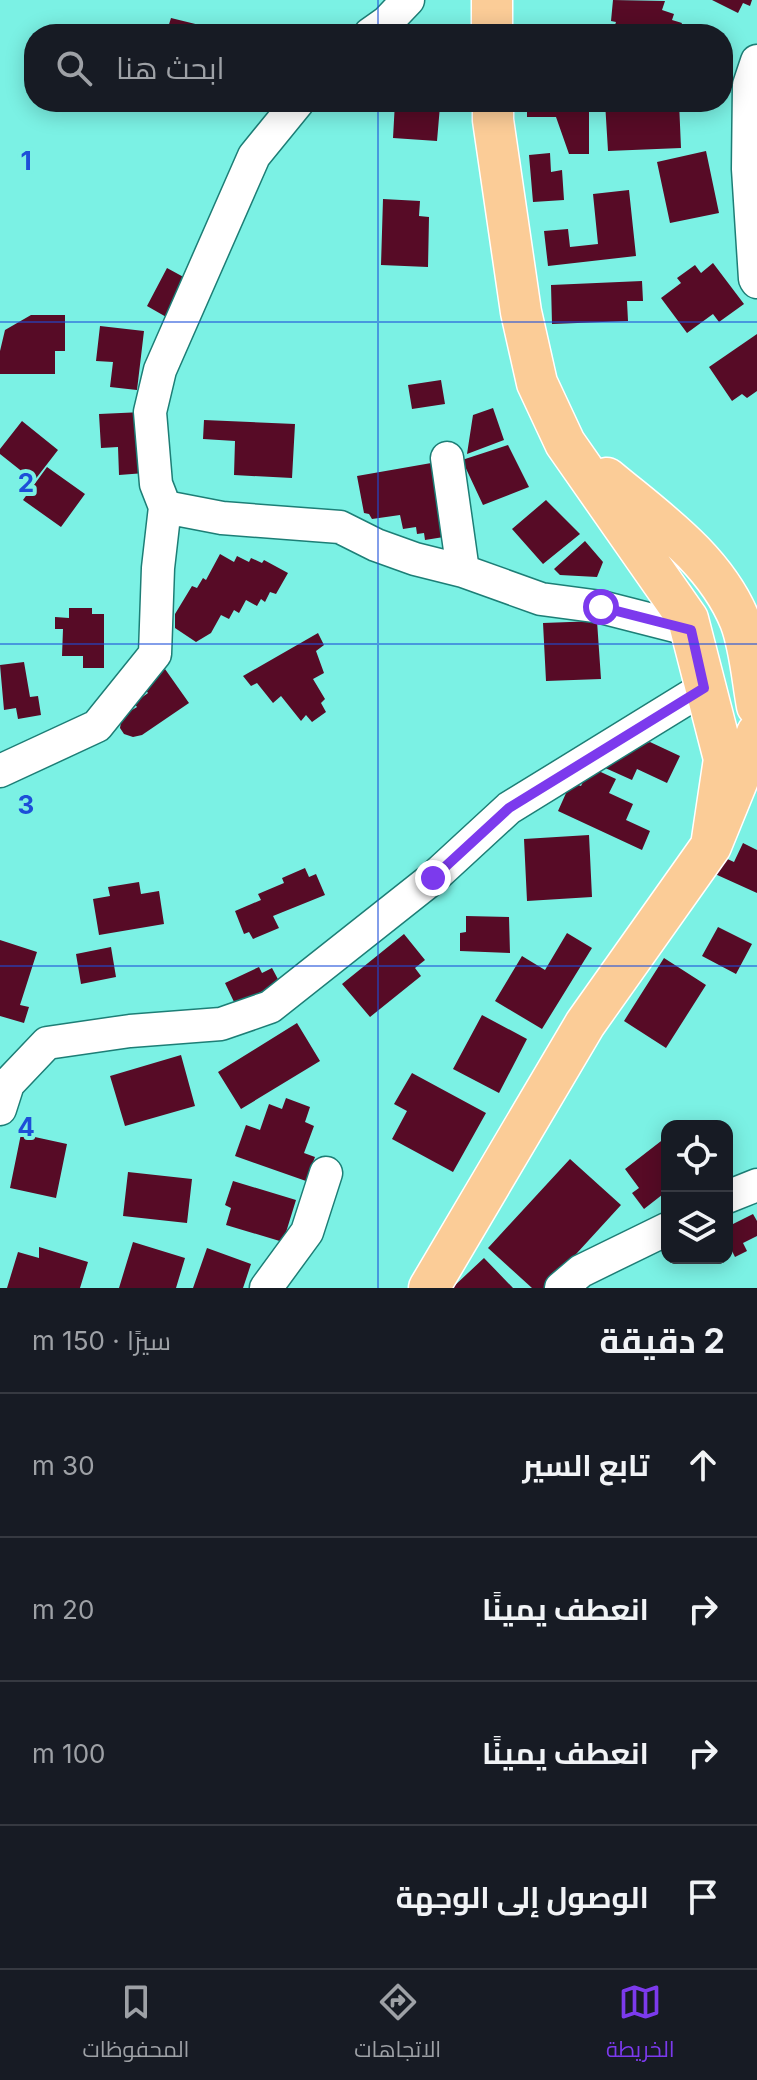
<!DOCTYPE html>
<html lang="ar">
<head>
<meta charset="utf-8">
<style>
  body { margin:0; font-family:Inter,Cairo,sans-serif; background:#242831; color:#f1f3f6; direction:rtl }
  .controls { position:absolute; right:24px; bottom:24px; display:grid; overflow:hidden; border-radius:16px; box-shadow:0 4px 20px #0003 }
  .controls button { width:72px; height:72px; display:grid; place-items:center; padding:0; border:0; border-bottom:2px solid #363941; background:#171b24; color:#f1f3f6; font:40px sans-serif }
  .stop { position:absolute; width:24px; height:24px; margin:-18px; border:6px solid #7c3aed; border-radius:50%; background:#fff }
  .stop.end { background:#7c3aed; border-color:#fff; box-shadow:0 2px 8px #0008 }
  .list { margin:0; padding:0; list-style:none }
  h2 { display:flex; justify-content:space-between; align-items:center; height:104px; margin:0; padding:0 32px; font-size:34px }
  h2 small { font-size:26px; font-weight:400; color:#9ea1a6 }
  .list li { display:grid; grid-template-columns:52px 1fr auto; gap:24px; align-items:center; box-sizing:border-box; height:144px; padding:0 32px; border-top:2px solid #363941 }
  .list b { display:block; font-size:30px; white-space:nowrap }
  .list em { font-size:26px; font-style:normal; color:#9ea1a6 }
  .icon { flex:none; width:44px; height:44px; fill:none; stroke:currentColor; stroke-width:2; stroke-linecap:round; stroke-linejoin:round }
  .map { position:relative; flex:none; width:757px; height:1288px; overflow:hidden; direction:ltr }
  .search { position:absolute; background:#171b24; box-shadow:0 4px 20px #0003; left:24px; right:24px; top:24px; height:88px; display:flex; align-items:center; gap:20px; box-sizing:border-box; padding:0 28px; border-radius:32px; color:#9ea1a6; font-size:30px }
  .sheet { height:680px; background:#171b24 }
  nav { display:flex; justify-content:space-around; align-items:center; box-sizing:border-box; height:112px; border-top:2px solid #363941; background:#171b24; font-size:22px; color:#9ea1a6 }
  nav a { display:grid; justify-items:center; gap:4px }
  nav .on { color:#7c3aed }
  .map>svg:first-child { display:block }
</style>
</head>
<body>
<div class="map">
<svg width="757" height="1288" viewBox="0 0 757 1288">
  <rect width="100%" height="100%" fill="#7bf1e4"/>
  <!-- building -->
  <path fill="#570b26" d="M613,0L665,1L662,10L674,14L672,20L682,23L680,28L687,30L686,34H612L616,22L611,21Z
    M712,0H752L750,6L743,3L738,13Z
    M171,18L232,33V34H166Z
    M395,102L440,106L437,141L393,138Z
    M527,102H589V154H569L556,117H527Z
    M605,102H679L681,148L608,151Z
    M706,151L719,213L670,223L657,162Z
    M550,153L551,172L562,170L564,200L533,202L529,155Z
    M629,190L636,256L548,266L544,231L568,229L570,247L598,244L593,194Z
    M383,199L420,201L419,216L429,217L428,267L381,265Z
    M713,263L744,304L719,322L713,314L687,333L661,298L681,283L677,278L695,265L701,273Z
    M167,268L189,280L168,318L147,306Z
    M642,281L643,301H627L628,321L552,324L551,285Z
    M31,315H65V351H55V374H0V351L5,330Z
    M100,326L144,331L137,390L110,387L113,362L96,361Z
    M757,334V391L747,398L742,394L732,401L709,367Z
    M441,380L445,404L412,409L408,385Z
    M493,408L504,440L467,454L473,415Z
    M143,412L145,473L119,475L118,447L101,448L99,414Z
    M204,420L295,424L292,478L234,475L235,441L203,439Z
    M22,421L58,450L34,481L0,454V449Z
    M508,445L529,487L483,505L462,460Z
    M437,462L450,536L425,540L424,533L417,534L416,527L403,529L400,515L372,519L369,514L364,513L357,476Z
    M47,467L85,494L61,527L23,500Z
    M546,500L580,534L543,564L512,529Z
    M585,541L603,562L597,577L560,575L554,569Z
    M220,554L234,562L237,556L249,562L251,558L262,563L264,560L288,573L276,594L270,592L265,602L261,599L257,606L246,600L239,613L234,610L229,619L221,615L211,633L196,642L175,628V614L192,586L197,588L203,578L206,580Z
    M69,608H92V614H104V668H83V656H62L63,629H55V617L69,618Z
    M597,621L601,679L546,681L543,623Z
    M318,633L324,645L316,651L324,673L313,679L325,699L321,703L326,712L312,722L306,715L301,721L281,696L273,703L257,683L251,686L243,676Z
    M24,662L30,697L38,696L41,715L18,719L16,708L4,710L0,665Z
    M165,669L189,703L142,735L133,737L124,734L120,728L122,716L137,707L134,703L148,693L142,685Z
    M650,742L680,756L667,783L637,769L632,780L603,767L605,759Z
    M590,767L616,779L609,793L633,804L626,820L650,831L642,850L558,811L571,782L581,786Z
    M589,835L592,897L527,901L524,839Z
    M743,843L757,850V893L715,874L723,857L734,862Z
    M305,868L309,877L316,874L325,895L273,916L279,928L253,939L249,932L244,934L235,911L261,900L258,894L284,883L282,878Z
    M139,882L141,894L159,891L164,924L99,935L93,899L110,896L108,887Z
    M466,916L509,917L510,953L460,951V933L466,932Z
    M718,927L752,944L736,974L702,956Z
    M567,933L592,948L542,1029L495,1001L522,956L545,970Z
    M404,934L425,960L415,968L421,976L370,1017L342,984Z
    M0,940L37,952L20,1005L29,1007L24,1023L0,1016Z
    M111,947L116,977L81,984L76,954Z
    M664,958L706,985L666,1048L624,1021Z
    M259,967L262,973L272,968L280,983L235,1004L225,983Z
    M482,1015L527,1039L499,1093L453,1069Z
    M297,1023L320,1061L241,1109L218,1072Z
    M181,1055L195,1106L125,1126L110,1076Z
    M412,1073L486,1113L453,1172L392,1139L407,1111L394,1104Z
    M286,1098L310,1107L305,1122L314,1126L304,1153L315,1157L306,1181L235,1156L246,1125L260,1130L269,1104L282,1109Z
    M21,1134L67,1144L56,1198L10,1188Z
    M665,1138L667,1141V1191L644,1209L632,1193L639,1188L625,1169Z
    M570,1159L621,1205L545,1288H532L488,1248Z
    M128,1172L192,1179L187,1223L123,1216Z
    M233,1181L296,1200L283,1242L226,1225L231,1208L225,1205Z
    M753,1214L757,1221V1236L743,1243L747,1251L735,1257L727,1241V1227Z
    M133,1242L185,1258L176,1288H119Z
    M39,1247L88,1262L80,1288H7L18,1252L39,1258Z
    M207,1248L251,1264L243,1288H193Z
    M484,1258L513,1288H452Z"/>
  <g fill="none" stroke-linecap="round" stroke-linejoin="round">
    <defs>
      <path id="minor" d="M370,34L387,22L408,0
        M757,61L749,85L748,169L755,279L757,282
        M447,458L463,571
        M165,507L222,518L340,527L376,545L415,559L463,571L541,599L601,607L691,630
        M0,771L97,726L155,654L158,568L165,507L156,484L150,412L160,370L254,156L298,102
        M0,1109L8,1084L47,1043L130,1031L221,1024L270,1007L433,878L509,808L704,688
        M727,1197L757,1185
        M266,1288L307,1232L326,1173
        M561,1288L581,1271L667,1229"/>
      <path id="major" d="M492,0V34
        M493,102V120L521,312L537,383L565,443L688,619L724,759L711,846
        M607,478C656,519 715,559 740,621C750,647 752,679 757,706
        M429,1288L585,1024L711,846L757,733"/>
    </defs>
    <!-- minor casing -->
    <use href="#minor" stroke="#1d7e76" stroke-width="35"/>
    <!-- major casing -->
    <use href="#major" stroke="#fff" stroke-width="43"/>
    <!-- minor -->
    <use href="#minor" stroke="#fff" stroke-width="32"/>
    <!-- major -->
    <use href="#major" stroke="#fbcc97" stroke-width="40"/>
  </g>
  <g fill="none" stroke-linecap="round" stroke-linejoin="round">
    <!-- route -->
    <path stroke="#7c3aed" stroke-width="10" d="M433,878L509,808L704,688L691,630L601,607"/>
  </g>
  <!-- grid -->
  <path fill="none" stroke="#1d4ed8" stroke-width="2" stroke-opacity="0.55" d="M378,0V34M378,102V1288M0,322H757M0,644H757M0,966H757"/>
  <g font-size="26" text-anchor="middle" font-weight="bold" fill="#1d4ed8" stroke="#7bf1e4" stroke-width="8" stroke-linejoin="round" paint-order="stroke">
    <text x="26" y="170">1</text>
    <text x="26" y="492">2</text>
    <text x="26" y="814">3</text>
    <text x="26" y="1136">4</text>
  </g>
</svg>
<div class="controls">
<button><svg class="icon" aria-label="locate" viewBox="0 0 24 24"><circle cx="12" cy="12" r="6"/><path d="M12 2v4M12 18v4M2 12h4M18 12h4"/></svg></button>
<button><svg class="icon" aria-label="layers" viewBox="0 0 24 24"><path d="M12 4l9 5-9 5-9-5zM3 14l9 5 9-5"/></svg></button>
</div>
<div class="stop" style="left:601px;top:607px"></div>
<div class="stop end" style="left:433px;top:878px"></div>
<div class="search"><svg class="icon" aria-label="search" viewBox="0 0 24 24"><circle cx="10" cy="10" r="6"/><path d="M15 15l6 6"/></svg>ابحث هنا</div>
</div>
<section class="sheet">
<h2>2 دقيقة<small>سيرًا · 150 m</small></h2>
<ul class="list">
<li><svg class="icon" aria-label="ahead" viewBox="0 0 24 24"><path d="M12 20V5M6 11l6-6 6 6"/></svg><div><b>تابع السير</b></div><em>30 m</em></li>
<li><svg class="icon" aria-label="right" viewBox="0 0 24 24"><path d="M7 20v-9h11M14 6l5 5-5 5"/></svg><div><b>انعطف يمينًا</b></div><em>20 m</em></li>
<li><svg class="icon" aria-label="right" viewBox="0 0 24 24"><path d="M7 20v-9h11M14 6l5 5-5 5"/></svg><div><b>انعطف يمينًا</b></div><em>100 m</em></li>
<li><svg class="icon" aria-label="arrive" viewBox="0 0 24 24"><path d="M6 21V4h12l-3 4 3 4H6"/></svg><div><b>الوصول إلى الوجهة</b></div></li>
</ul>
</section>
<nav>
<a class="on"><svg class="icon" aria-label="map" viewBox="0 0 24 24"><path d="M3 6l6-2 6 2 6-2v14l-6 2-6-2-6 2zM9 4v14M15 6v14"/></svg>الخريطة</a>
<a><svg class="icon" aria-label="directions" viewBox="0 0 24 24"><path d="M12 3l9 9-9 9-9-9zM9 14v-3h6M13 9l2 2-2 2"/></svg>الاتجاهات</a>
<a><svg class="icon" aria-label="saved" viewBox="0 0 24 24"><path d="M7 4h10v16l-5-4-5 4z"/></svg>المحفوظات</a>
</nav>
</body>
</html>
